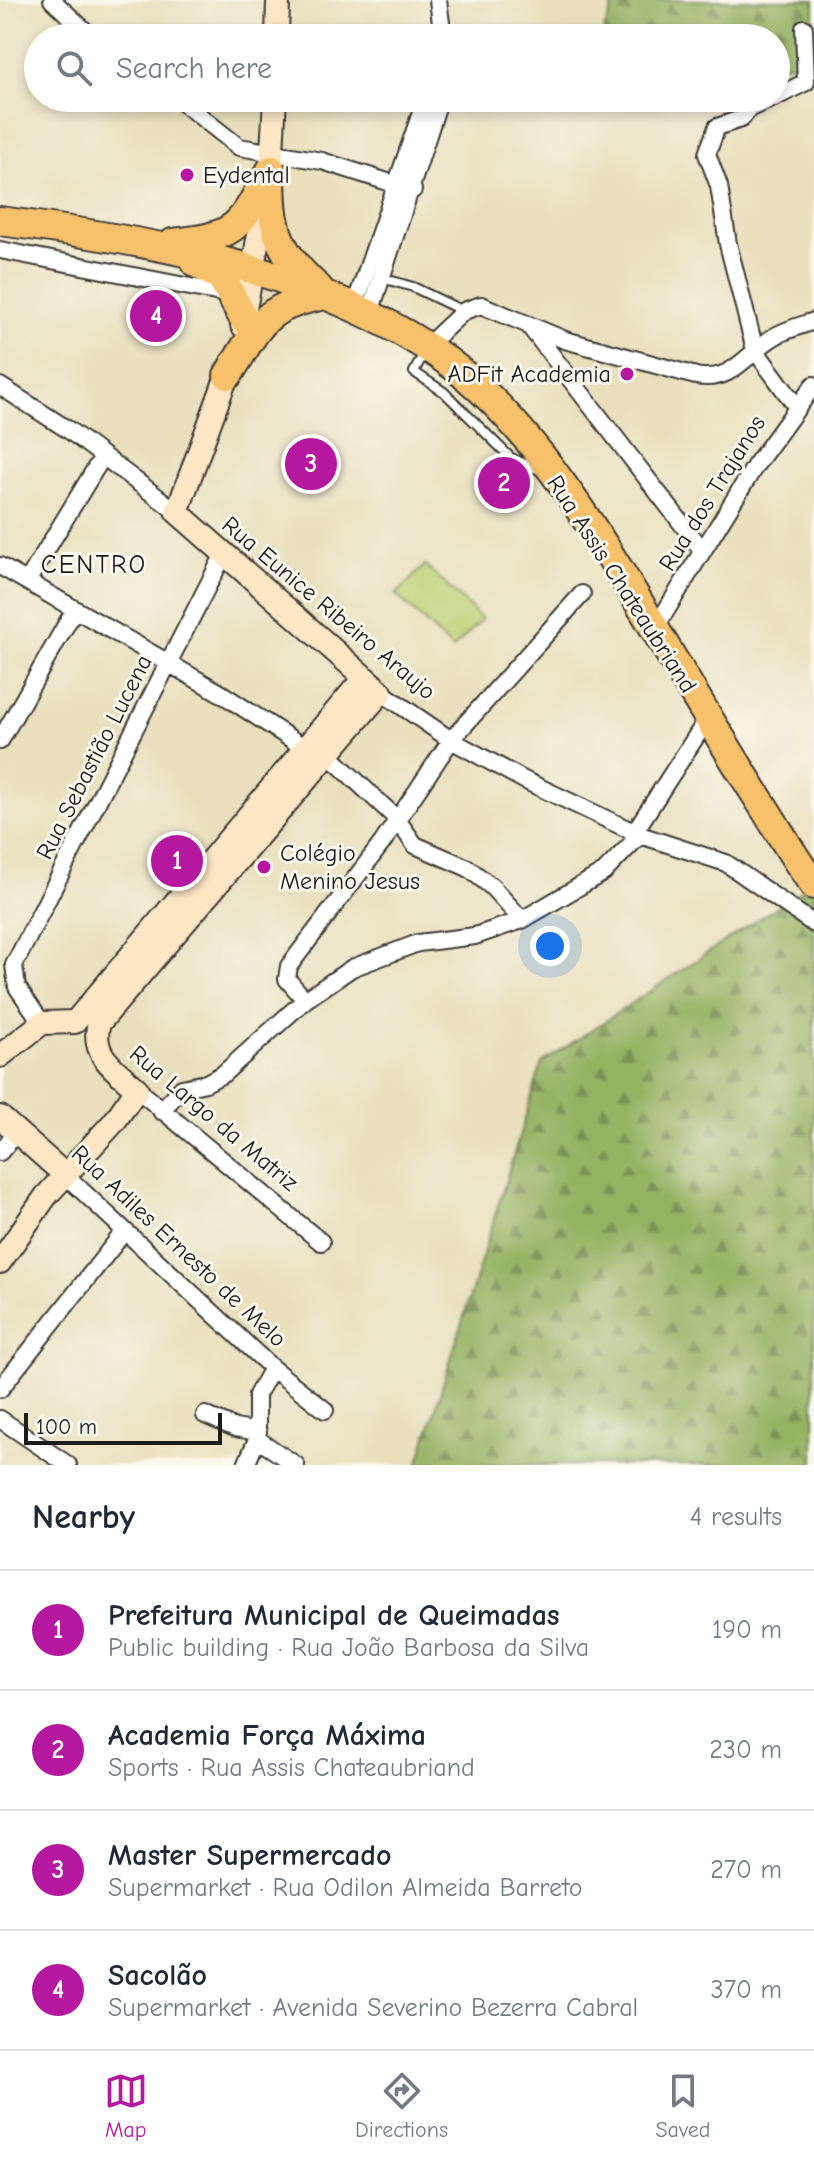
<!DOCTYPE html>
<html lang="en">
<head>
<meta charset="utf-8">
<style>
  body { margin:0; font-family:"Comic Neue",sans-serif; background:#f2f2f3; color:#1f2937 }
  .scale { position:absolute; left:24px; bottom:20px; width:198px; box-sizing:border-box; padding-left:8px; border:4px solid #1c1c1c; border-top:0; font-size:22px; line-height:28px; white-space:nowrap; color:#1c1c1c; -webkit-text-stroke:6px #fbf7ec; paint-order:stroke }
  .you { position:absolute; left:550px; top:946px; width:28px; height:28px; margin:-20px; border:6px solid #fff; border-radius:50%; background:#1a73e8; box-shadow:0 0 0 12px #1a73e833 }
  .badge { display:grid; place-items:center; width:52px; height:52px; border-radius:50%; background:#b5179e; color:#fff; font-size:26px; font-weight:700 }
  .pin { position:absolute; translate:-50% -50%; border:4px solid #fff; box-shadow:0 2px 8px #0006 }
  .list { margin:0; padding:0; list-style:none }
  h2 { display:flex; justify-content:space-between; align-items:center; height:104px; margin:0; padding:0 32px; font-size:34px }
  h2 small { font-size:26px; font-weight:400; color:#747a83 }
  .list li { display:grid; grid-template-columns:52px 1fr auto; gap:24px; align-items:center; box-sizing:border-box; height:120px; padding:0 32px; border-top:2px solid #e0e1e3 }
  .list b { display:block; font-size:30px; white-space:nowrap }
  .list p { margin:0; font-size:26px; white-space:nowrap; color:#747a83 }
  .list em { font-size:26px; font-style:normal; color:#747a83 }
  .icon { flex:none; width:44px; height:44px; fill:none; stroke:currentColor; stroke-width:2; stroke-linecap:round; stroke-linejoin:round }
  .map { position:relative; flex:none; width:814px; height:1465px; overflow:hidden }
  .search { position:absolute; background:#fff; box-shadow:0 4px 12px #0003; left:24px; right:24px; top:24px; height:88px; display:flex; align-items:center; gap:20px; box-sizing:border-box; padding:0 28px; border-radius:44px; color:#747a83; font-size:30px }
  .sheet { height:584px; background:#fff }
  nav { display:flex; justify-content:space-around; align-items:center; box-sizing:border-box; height:112px; border-top:2px solid #e0e1e3; background:#fff; font-size:22px; color:#747a83 }
  nav a { display:grid; justify-items:center; gap:4px }
  nav .on { color:#b5179e }
  .map>svg:first-child { display:block }
</style>
</head>
<body>
<div class="map">
<svg width="814" height="1465" viewBox="0 0 814 1465">
  <defs>
    <pattern id="forest-firs" width="22" height="20" patternUnits="userSpaceOnUse" patternTransform="scale(2)"><rect width="22" height="20" fill="#95b264"/><path d="M5 1l3.5 6h-7zM16 11l3.5 6h-7z" fill="#799052"/></pattern>
  </defs>
  <rect width="100%" height="100%" fill="#fbf7ec"/>
  <filter id="ink" filterUnits="userSpaceOnUse"><feTurbulence type="fractalNoise" baseFrequency=".0125" numOctaves="2"/><feDisplacementMap in="SourceGraphic" scale="16" xChannelSelector="R" yChannelSelector="G"/><feConvolveMatrix kernelMatrix="1 2 1 2 8 2 1 2 1" color-interpolation-filters="sRGB"/></filter>
  <filter id="wash" filterUnits="userSpaceOnUse"><feTurbulence type="fractalNoise" baseFrequency=".006" numOctaves="4" result="noise"/><feDisplacementMap in="SourceGraphic" scale="32" xChannelSelector="R" yChannelSelector="G"/><feGaussianBlur stdDeviation="1.8" result="paint"/><feColorMatrix in="noise" values="0 0 0 0 0 0 0 0 0 0 0 0 0 0 0 0 0 1.4 0 .05"/><feComposite in="paint" operator="in"/></filter>
  <g filter="url(#wash)">
    <rect width="100%" height="100%" fill="#e9dfbc"/>
    <!-- forest -->
    <path fill="url(#forest-firs)" stroke="#586740" stroke-width="2" d="M615,0H814V60L776,66V38H601Z
      M814,882V1465H418L542,1063Z"/>
    <!-- pitch -->
    <path fill="#bccf72" stroke="#6c7647" stroke-width="2" d="M425,565L482,619L453,649L396,595Z"/>
  </g>
  <g filter="url(#ink)">
    <g fill="none" stroke-linecap="round" stroke-linejoin="round">
      <defs>
        <path id="lane" d="M382,278L413,287L463,311
          M425,351L414,372L444,392L511,458L542,471"/>
        <path id="street" d="M52,0L93,38
          M438,0L443,38
          M776,97L806,82L804,28
          M177,98L239,147L322,161L413,190
          M774,98L750,108L741,119L717,127L707,154L719,186L728,244L755,350L796,406
          M0,250L231,295
          M354,308L426,98
          M369,316L440,98
          M530,327L703,551
          M426,347L464,311L481,305L565,340L696,376C732,383 745,355 772,338C784,330 800,326 814,321
          M0,386L70,431L177,512
          M0,566L222,694L305,748
          M28,580L103,456
          M654,630L755,466L814,385
          M381,692L451,740L524,780L640,835L726,863L814,924
          M0,741L75,609
          M322,749L396,818L415,845L468,868L492,887L522,920
          M635,831L708,718
          M305,1000L287,979L289,966L382,843L451,740L582,594
          M42,1023L17,987L14,965L224,554
          M137,1089L321,1242
          M161,1111L182,1088L206,1083L223,1074L305,1000L352,968L418,943L475,936L522,920L604,872L640,835
          M0,1152L17,1132
          M64,1174L272,1368L325,1410
          M0,1389L123,1233
          M205,1415L235,1428L258,1432
          M0,1419L68,1465
          M257,1439L296,1465
          M246,1465L257,1439V1395L272,1368"/>
        <path id="secondary" d="M277,38L278,0
          M242,325L271,170L275,98
          M0,1056L42,1023L75,1022L364,678
          M0,1117L64,1174
          M0,1262L46,1196L114,1122L137,1089C115,1069 90,1055 99,1023L381,692L177,512L232,362"/>
        <path id="highway" d="M271,171C271,228 276,251 319,289
          M0,221C146,240 301,266 427,347C506,398 567,486 616,565C664,643 709,721 758,798C777,827 793,857 814,885
          M173,243C241,236 239,226 271,170
          M196,263L221,277L244,319
          M228,375C261,324 261,307 325,295"/>
      </defs>
      <!-- lane casing -->
      <use href="#lane" stroke="#3b3934" stroke-width="12"/>
      <!-- street casing -->
      <use href="#street" stroke="#3b3934" stroke-width="20"/>
      <!-- secondary casing -->
      <use href="#secondary" stroke="#3b3934" stroke-width="26"/>
      <!-- highway casing -->
      <use href="#highway" stroke="#3b3934" stroke-width="32"/>
      <!-- lane -->
      <use href="#lane" stroke="#fff" stroke-width="8"/>
      <!-- street -->
      <use href="#street" stroke="#fff" stroke-width="16"/>
      <!-- secondary -->
      <use href="#secondary" stroke="#fce6c4" stroke-width="22"/>
      <!-- highway -->
      <use href="#highway" stroke="#f7c06b" stroke-width="28"/>
    </g>
  </g>
  <!-- markers -->
  <g fill="#b5179e" stroke="#fbf7ec" stroke-width="3">
    <circle cx="187" cy="175" r="8"/>
    <circle cx="627" cy="374" r="8"/>
    <circle cx="264" cy="867" r="8"/>
  </g>
  <g text-anchor="middle" dominant-baseline="central" stroke-width="6" stroke-linejoin="round" paint-order="stroke">
    <!-- poi labels -->
    <g font-size="24" fill="#1c1c1c" stroke="#fbf7ec" text-anchor="start">
      <text x="203" y="175">Eydental</text>
      <text x="611" y="374" text-anchor="end">ADFit Academia</text>
      <text x="280" y="853">Colégio<tspan x="280" dy="28">Menino Jesus</tspan></text>
    </g>
    <!-- street labels -->
    <g font-size="24" fill="#1c1c1c" stroke="#fbf7ec">
      <text transform="translate(712 493) rotate(-58)">Rua dos Trajanos</text>
      <text transform="translate(622 584) rotate(57)">Rua Assis Chateaubriand</text>
      <text transform="translate(329 608) rotate(40)">Rua Eunice Ribeiro Araujo</text>
      <text transform="translate(94 757) rotate(-63)">Rua Sebastião Lucena</text>
      <text transform="translate(214 1118) rotate(40)">Rua Largo da Matriz</text>
      <text transform="translate(179 1246) rotate(43)">Rua Adiles Ernesto de Melo</text>
    </g>
    <!-- neighbourhood labels -->
    <g font-size="26" letter-spacing="2" fill="#1c1c1c" stroke="#fbf7ec">
      <text x="94" y="565">CENTRO</text>
    </g>
  </g>
</svg>
<div class="scale">100 m</div>
<div class="you"></div>
<div class="pin badge" style="left:177px;top:861px">1</div>
<div class="pin badge" style="left:504px;top:483px">2</div>
<div class="pin badge" style="left:311px;top:464px">3</div>
<div class="pin badge" style="left:156px;top:316px">4</div>
<div class="search"><svg class="icon" aria-label="search" viewBox="0 0 24 24"><circle cx="10" cy="10" r="6"/><path d="M15 15l6 6"/></svg>Search here</div>
</div>
<section class="sheet">
<h2>Nearby<small>4 results</small></h2>
<ul class="list">
<li><span class="badge">1</span><div><b>Prefeitura Municipal de Queimadas</b><p>Public building · Rua João Barbosa da Silva</p></div><em>190 m</em></li>
<li><span class="badge">2</span><div><b>Academia Força Máxima</b><p>Sports · Rua Assis Chateaubriand</p></div><em>230 m</em></li>
<li><span class="badge">3</span><div><b>Master Supermercado</b><p>Supermarket · Rua Odilon Almeida Barreto</p></div><em>270 m</em></li>
<li><span class="badge">4</span><div><b>Sacolão</b><p>Supermarket · Avenida Severino Bezerra Cabral</p></div><em>370 m</em></li>
</ul>
</section>
<nav>
<a class="on"><svg class="icon" aria-label="map" viewBox="0 0 24 24"><path d="M3 6l6-2 6 2 6-2v14l-6 2-6-2-6 2zM9 4v14M15 6v14"/></svg>Map</a>
<a><svg class="icon" aria-label="directions" viewBox="0 0 24 24"><path d="M12 3l9 9-9 9-9-9zM9 14v-3h6M13 9l2 2-2 2"/></svg>Directions</a>
<a><svg class="icon" aria-label="saved" viewBox="0 0 24 24"><path d="M7 4h10v16l-5-4-5 4z"/></svg>Saved</a>
</nav>
</body>
</html>
